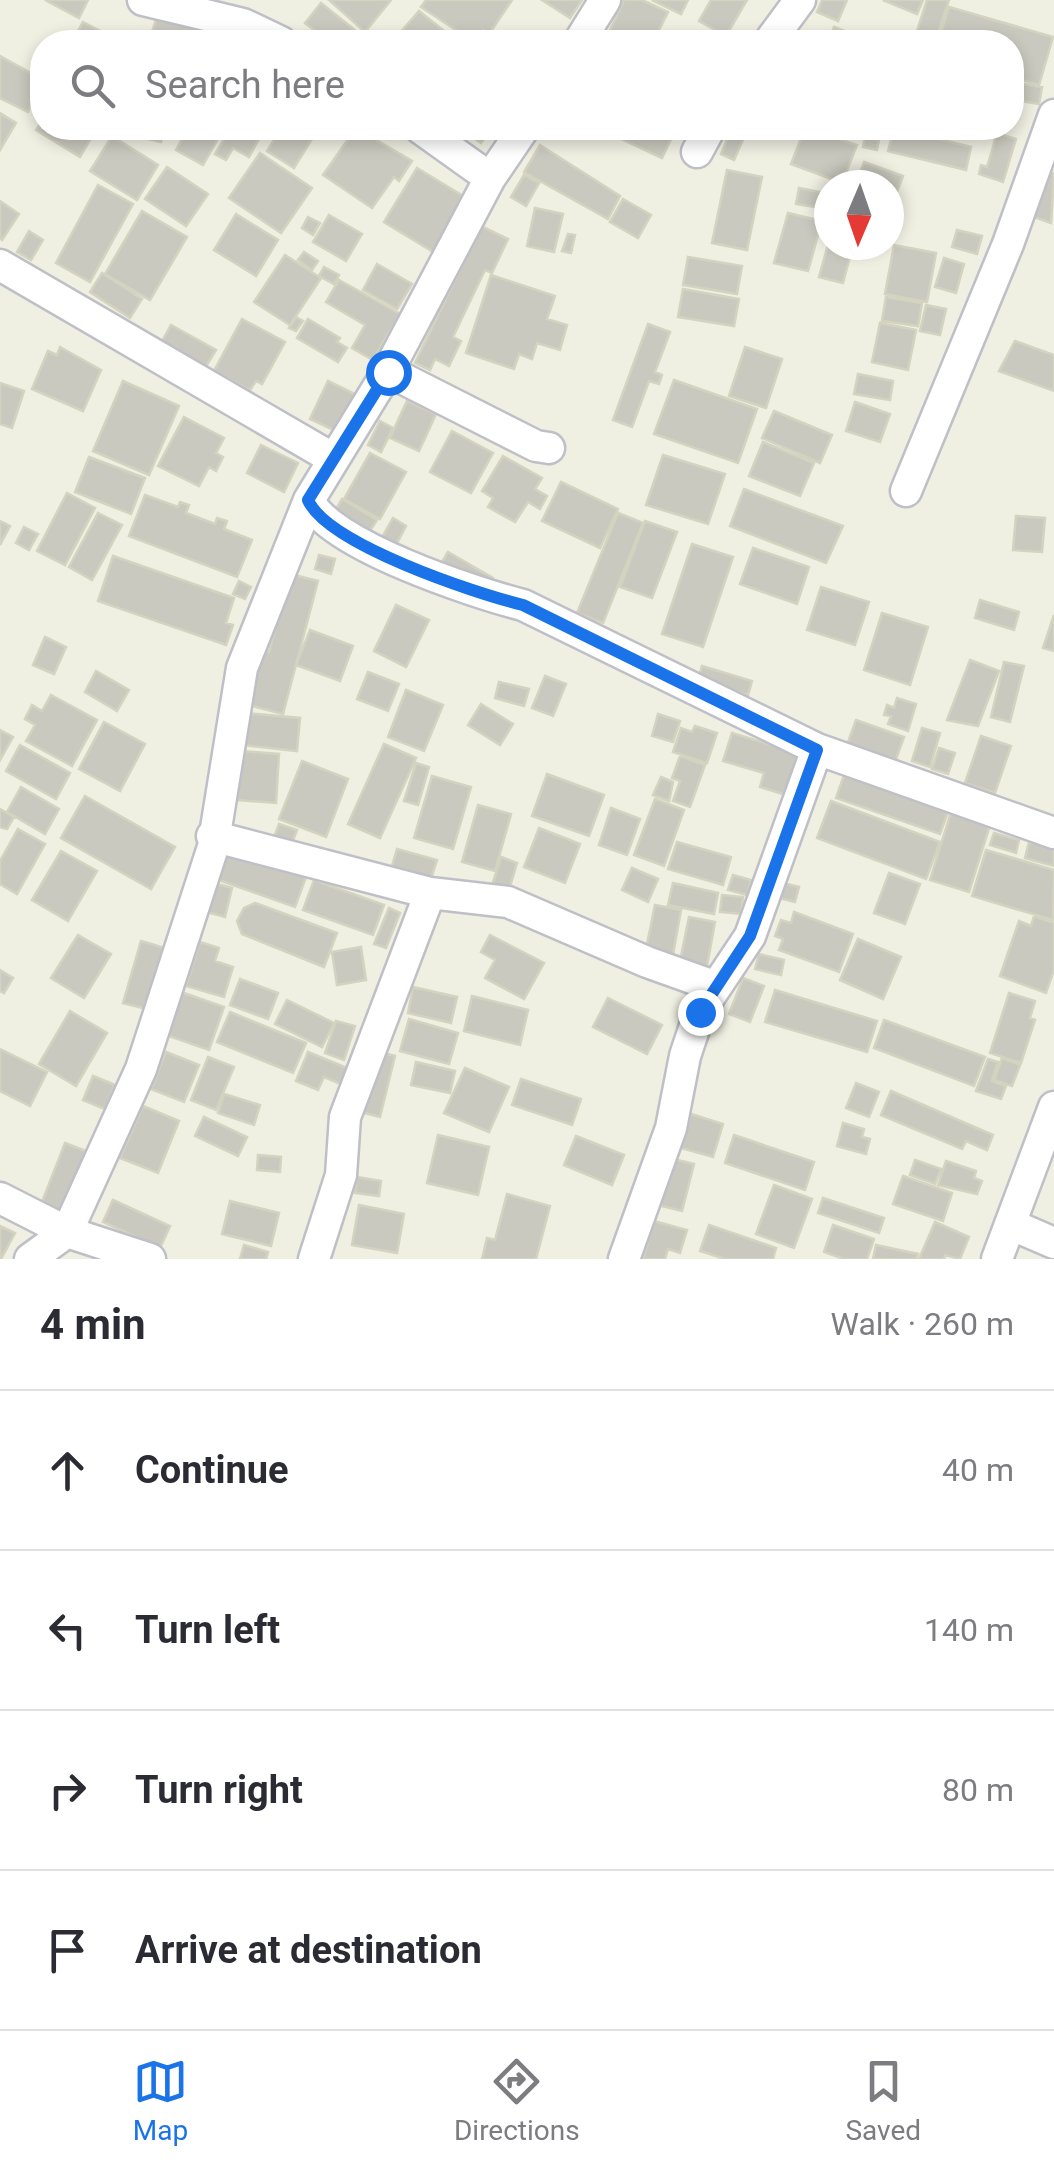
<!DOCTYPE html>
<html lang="en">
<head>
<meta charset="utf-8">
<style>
  body { margin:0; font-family:Roboto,sans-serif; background:#f2f2f3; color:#2b2b33 }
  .compass { position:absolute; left:814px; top:170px; width:90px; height:90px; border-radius:50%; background:#fff; box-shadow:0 5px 15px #0003; rotate:182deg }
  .stop { position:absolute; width:30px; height:30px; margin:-22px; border:8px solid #1a73e8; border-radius:50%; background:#fff }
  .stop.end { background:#1a73e8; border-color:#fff; box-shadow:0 2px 10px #0008 }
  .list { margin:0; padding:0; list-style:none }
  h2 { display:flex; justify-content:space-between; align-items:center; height:130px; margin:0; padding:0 40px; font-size:42px }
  h2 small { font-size:32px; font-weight:400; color:#7c7c81 }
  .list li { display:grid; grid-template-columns:65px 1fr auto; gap:30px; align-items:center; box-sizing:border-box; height:160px; padding:0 40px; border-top:2px solid #e1e1e2 }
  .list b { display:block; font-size:38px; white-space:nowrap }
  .list em { font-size:32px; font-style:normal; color:#7c7c81 }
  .icon { flex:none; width:55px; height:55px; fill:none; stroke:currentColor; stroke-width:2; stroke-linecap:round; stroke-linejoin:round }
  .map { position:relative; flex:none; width:1054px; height:1259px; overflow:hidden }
  .search { position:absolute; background:#fff; box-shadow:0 5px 15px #0003; left:30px; right:30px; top:30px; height:110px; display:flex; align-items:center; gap:25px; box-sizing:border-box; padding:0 35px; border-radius:40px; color:#7c7c81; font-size:38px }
  .sheet { height:770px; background:#fff }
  nav { display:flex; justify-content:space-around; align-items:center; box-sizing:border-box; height:140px; border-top:2px solid #e1e1e2; background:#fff; font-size:28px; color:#7c7c81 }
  nav a { display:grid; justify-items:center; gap:5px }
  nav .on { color:#1a73e8 }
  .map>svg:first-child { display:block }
</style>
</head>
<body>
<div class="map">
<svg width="1054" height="1259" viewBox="0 0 1054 1259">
  <rect width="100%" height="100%" fill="#efefe2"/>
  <!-- building -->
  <path fill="#c9c9bf" stroke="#d4d3c0" stroke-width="2.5" d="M45,0H88L79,18Z
    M329,0H391L365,32Z
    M426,0H512L489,34L483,30L474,42L421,7Z
    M542,0H582L570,18Z
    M624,0H642L668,12L653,42L605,41Z
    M652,0H688L681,14Z
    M711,0H747L726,36L699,21Z
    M822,0H847L838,21L817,12Z
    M883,0H923L917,14Z
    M927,0H949L935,42L915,37Z
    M321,3L365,38L361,42H329L305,23Z
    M949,7L1053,37L1039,85L1012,77V42H938Z
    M419,11L458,42H392Z
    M157,16L195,27L190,42H149Z
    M83,22L110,36L107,42H72Z
    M834,27L874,42H828Z
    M0,56L42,79L28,112L0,98Z
    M1018,83L1042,87L1039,104L1015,100Z
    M0,113L16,123L0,150Z
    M42,121V128H97L80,157L36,130Z
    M129,128H165L161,142L127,134Z
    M188,128H224L203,165L176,150Z
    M231,128H265L249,157L233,148L226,160L215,154Z
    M281,128H293L312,139L294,168L267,151Z
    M356,128L412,161L399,181L394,177L372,208L323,175Z
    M460,128H492L481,143Z
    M583,128H604L598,137Z
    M622,128H647L671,139L662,158L617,137Z
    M732,128H748L734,160L721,154Z
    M805,128L857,145L842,183L791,164Z
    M894,128L971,147L966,170L888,151Z
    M997,133L1016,139L1003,182L979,174L981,165L987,167Z
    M112,136L158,165L137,200L90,171Z
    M865,137L879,140L877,150L863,147Z
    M540,145L620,196L608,219L524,172Z
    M260,153L312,188L281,233L229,198Z
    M864,162L903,176L889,213V185H856Z
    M167,167L208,194L186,226L145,199Z
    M417,168L468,199L435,253L384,222Z
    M727,170L762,177L747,250L712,243Z
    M1050,172L1054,174L1051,223L1034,217Z
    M524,175L539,183L526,206L511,197Z
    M98,185L133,204L90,282L56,263Z
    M799,188L825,193L822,208L796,204Z
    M623,199L651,215L638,238L610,222Z
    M0,201L19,214L2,240L0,238Z
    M535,208L563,214L554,252L527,246Z
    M142,211L187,237L150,300L105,274Z
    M788,213L822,221L808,271L774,263Z
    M236,214L278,240L256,276L214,250Z
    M329,215L362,234L346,261L313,242Z
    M308,217L320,223L313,235L302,228Z
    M481,226L508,239L492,273L485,270L453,337L461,341L449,366L435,359L430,370L415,363Z
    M957,230L982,236L977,254L952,247Z
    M29,231L43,240L31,260L17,252Z
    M568,234L575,235L571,253L562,251Z
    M829,241V245H853L843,283L819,277Z
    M894,245L936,253L927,302L885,294Z
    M304,252L318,261L312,270L298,260Z
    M285,255L321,278L290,325L254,302Z
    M688,257L742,266L737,294L683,285Z
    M944,258L964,264L956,293L935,287Z
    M377,264L412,284L397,309L363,290Z
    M324,267L339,275L334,284L319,276Z
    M102,273L142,299L130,318L90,292Z
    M491,275L555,296L547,319L567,325L560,350L537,343L532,359L519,354L514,369L466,353Z
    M339,280L400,314L373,360L352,348L365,325L326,302Z
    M683,289L739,299L734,326L678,317Z
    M886,297L922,303L918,326L882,321Z
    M926,305L946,309L940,335L920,331Z
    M296,317L303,321L296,331L289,328Z
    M242,319L285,342L262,384L256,381L250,390L214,371Z
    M308,319L340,338L337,342L347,348L338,362L297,338Z
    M880,323L916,330L908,370L872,362Z
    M648,324L670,332L655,372L662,375L659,384L649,381L632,427L613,420Z
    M171,325L216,350L205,368L161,343Z
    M1015,341L1054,355V391L999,371Z
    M60,347L101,370L83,411L32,389L48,351L57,355Z
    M745,347L782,359L766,408L729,396Z
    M858,374L893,381L890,400L854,394Z
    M674,380L757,409L738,463L654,434Z
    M123,381L179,406L149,475L93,451Z
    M328,381L357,395L338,432L310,419Z
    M0,383L24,391L12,428L0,424Z
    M407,401L436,414L419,451L390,438Z
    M855,402L890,414L880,442L846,431Z
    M774,411L832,435L820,463L762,438Z
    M184,417L224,438L216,453L223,457L216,471L209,467L199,486L158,466Z
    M380,421L393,428L381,452L368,445Z
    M452,431L493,453L471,493L430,472Z
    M763,442L814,463L800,496L749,476Z
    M261,445L298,463L284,492L247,473Z
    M370,453L406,472L380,519L344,499Z
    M663,455L725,474L708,524L646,505Z
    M503,456L542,478L535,489L547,496L540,509L528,502L515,522L488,507L493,498L482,491Z
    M89,457L145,478L131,514L75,492Z
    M561,482L618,509L600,548L542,521Z
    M744,489L843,526L826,563L730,526Z
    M67,493L95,508L65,565L37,551Z
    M145,495L178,507L180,502L189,505L186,513L215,524L217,518L227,521L224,529L252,540L237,577L129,536Z
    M342,499L377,520L370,531L335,511Z
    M98,513L122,525L92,580L69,567Z
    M618,513L643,523L603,623L577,613Z
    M1016,516L1045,518L1042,552L1013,550Z
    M393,518L406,526L395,547L381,539Z
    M0,521L10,526L0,545Z
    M645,521L677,532L652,598L620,587Z
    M24,527L38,534L29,550L16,543Z
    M692,544L733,557L703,647L662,634Z
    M753,548L809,567L797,604L740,584Z
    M448,552L493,578L484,593L439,567Z
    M319,555L335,559L331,574L315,569Z
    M113,556L234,598L226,623L233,625L226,645L98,601Z
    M290,574L318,581L283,714L245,704L259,650L269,652Z
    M239,581L251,587L245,599L233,594Z
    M821,587L869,602L855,645L807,630Z
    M980,600L1019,612L1014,630L975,618Z
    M396,605L429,620L406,667L374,651Z
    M882,613L928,627L910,685L864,670Z
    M1054,615V651L1043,648Z
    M310,630L353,646L340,681L296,665Z
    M45,637L66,647L54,674L33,665Z
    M970,660L999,671L978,726L947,720Z
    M1004,662L1024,666L1010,722L991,717Z
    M702,666L752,681L748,695L698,680Z
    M96,671L129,690L117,711L85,692Z
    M368,672L399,684L388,711L357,699Z
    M545,676L566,684L553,716L532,708Z
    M499,682L529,689L524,706L495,698Z
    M406,690L443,705L424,751L388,737Z
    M51,695L97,720L72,766L26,741L35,725L25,719L32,705L42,711Z
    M897,698L916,704L908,731L888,724L891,716L884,715L887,705L894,708Z
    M481,704L513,724L500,745L468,725Z
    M245,713L300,718L297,751L242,745Z
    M658,714L680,721L673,742L652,736Z
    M856,720L904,737L895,762L847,745Z
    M104,722L145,744L120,791L79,769Z
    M695,726L717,733L707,763L673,752L681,728L692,732Z
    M922,728L940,733L930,767L912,761Z
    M0,730L13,737L0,760Z
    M732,733L798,753L786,795L760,787L764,773L723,761Z
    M981,736L1011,746L995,793L965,783Z
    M384,744L416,758L380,838L348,824Z
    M20,745L70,773L56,799L6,771Z
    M939,748L955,753L948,774L932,769Z
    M241,751L279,754L276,803L238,800Z
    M680,756L705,765L690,807L673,801L680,781L672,778Z
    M302,761L348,779L326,837L279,819Z
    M416,763L429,767L418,805L404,801Z
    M547,774L604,795L589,836L532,816Z
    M844,775L948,812L940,834L836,798Z
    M432,776L471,787L453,849L414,838Z
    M661,777L673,782L669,801L653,795Z
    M21,787L59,809L45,834L7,812Z
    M85,796L175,847L151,889L61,838Z
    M655,799L684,810L664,866L634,855Z
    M831,801L940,842L926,879L817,838Z
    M478,805L511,814L495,871L462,862Z
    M611,808L640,819L627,855L599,845Z
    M0,809L14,817L7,829L0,827Z
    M951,812L990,825L969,892L930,880Z
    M279,824L297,830L291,846L273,840Z
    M539,828L580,844L565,883L524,867Z
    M18,829L45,844L17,894L0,884V861Z
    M994,833L1019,840L1016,853L990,845Z
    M677,842L731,857L723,885L668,869Z
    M1029,842L1054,848V866L1025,858Z
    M227,849L306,877L295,907L216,879Z
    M397,849L437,860L429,885L390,873Z
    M986,850L1054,870L1053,920L972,896Z
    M61,851L97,871L68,921L32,900Z
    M501,857L517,863L506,900L489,895Z
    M632,868L658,879L648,902L622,890Z
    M889,873L920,884L905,924L874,913Z
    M733,875L751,880L747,895L728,890Z
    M314,880L384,905L373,935L303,910Z
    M775,881L799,887L795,902L771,896Z
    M214,883L232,888L225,917L207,912Z
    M673,883L718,893L714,914L668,905Z
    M722,895L743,897L741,914L720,912Z
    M255,903L337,933L324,967L242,934L237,921L244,908Z
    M655,905L681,910L672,960L645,954Z
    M389,908L400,913L386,948L374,944Z
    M794,912L853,934L839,972L779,950L783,939L775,936L781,920L791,923Z
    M1034,916L1054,923V970L1046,993L1000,976L1019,921L1031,926Z
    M689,917L715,922L707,966L680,961Z
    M78,935L111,954L84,998L51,978Z
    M490,935L544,963L524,999L485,978L495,960L481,952Z
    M858,939L901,957L883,999L840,980Z
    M141,941L165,948L147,1009L123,1003Z
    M200,942L219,948L215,961L233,967L224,997L186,986Z
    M361,947L366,980L337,985L332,952Z
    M759,954L784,960L781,975L755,969Z
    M0,970L13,978L4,993L0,991Z
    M743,978L764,986L750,1022L729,1014Z
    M240,979L278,993L268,1019L230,1005Z
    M413,987L457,997L451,1023L408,1013Z
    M775,990L877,1021L867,1052L765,1022Z
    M181,992L224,1007L209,1050L166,1035Z
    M1009,993L1035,1001L1030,1018L1035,1020L1021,1063L990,1053Z
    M472,996L528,1010L520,1045L464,1031Z
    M608,998L662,1025L647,1054L593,1027Z
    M287,1000L334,1023L322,1047L275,1024Z
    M70,1011L107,1033L76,1086L39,1064Z
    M230,1012L306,1043L293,1073L217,1042Z
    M409,1019L458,1033L449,1064L400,1051Z
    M884,1020L985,1057L974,1086L874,1048Z
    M336,1021L355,1026L344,1060L325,1053Z
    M0,1049L47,1072L30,1106L0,1091Z
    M376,1051L395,1056L380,1117L361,1112Z
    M166,1052L199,1065L184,1102L151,1089Z
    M308,1052L347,1068L341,1084L324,1077L318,1090L296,1081Z
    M208,1057L234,1067L216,1110L191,1100Z
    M1002,1058L1020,1065L1012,1086L994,1080Z
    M988,1059L998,1062L992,1081L1006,1086L1001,1099L976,1091Z
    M416,1062L455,1071L450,1093L411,1085Z
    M465,1068L509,1087L489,1132L444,1113Z
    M93,1076L115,1085L105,1109L83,1100Z
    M521,1079L581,1099L572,1125L512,1105Z
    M856,1083L879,1092L869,1117L846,1108Z
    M891,1091L993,1135L987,1150L966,1141L962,1149L881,1115Z
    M224,1094L260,1105L254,1125L218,1113Z
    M143,1106L179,1121L158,1173L120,1158Z
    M691,1114L723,1124L713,1157L681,1148Z
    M204,1117L247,1137L238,1156L195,1136Z
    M843,1123L864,1129L862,1137L870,1139L866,1154L837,1146Z
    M438,1135L489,1147L478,1195L427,1183Z
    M734,1135L814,1162L805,1190L725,1163Z
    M576,1136L624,1155L612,1185L564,1165Z
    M65,1143L86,1151L60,1215L40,1207Z
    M258,1155L281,1157L280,1172L257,1170Z
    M669,1158L694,1164L682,1211L658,1205Z
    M915,1160L941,1169L935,1184L910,1175Z
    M946,1161L976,1171L974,1178L982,1181L977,1194L938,1185Z
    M903,1176L952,1193L943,1221L893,1204Z
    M357,1177L381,1181L379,1196L355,1193Z
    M774,1185L812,1199L794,1248L756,1234Z
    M507,1194L550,1206L536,1259H482L487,1238L495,1240Z
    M823,1198L884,1218L879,1233L818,1213Z
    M113,1200L170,1226L160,1248L103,1222Z
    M230,1201L279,1213L271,1246L222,1234Z
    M359,1205L404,1214L397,1253L352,1245Z
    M654,1221L687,1230L680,1253L668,1249L665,1259H643Z
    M935,1222L969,1237L960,1259L945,1255L944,1259H919Z
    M709,1225L776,1248L773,1259H725L700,1251Z
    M833,1225L874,1239L867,1259H844L824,1252Z
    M0,1226L15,1233L1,1259H0Z
    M244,1245L268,1252L266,1259H240Z
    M876,1245L918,1254L916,1259H873Z"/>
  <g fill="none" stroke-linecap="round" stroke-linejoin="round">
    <defs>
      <path id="minor" d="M143,0L243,24L281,42
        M579,42L605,0
        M769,42L800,0
        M420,128L490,178
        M697,152L710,128
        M0,265L332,458
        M388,371L536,446L549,448
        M906,491L1008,244L1054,115
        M309,500C327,544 475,593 523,605L817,749L1054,833
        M212,836L430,893L508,902L647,962L714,986
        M0,1198L67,1232L150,1259
        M1010,1224L1054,1243
        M30,1259L67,1232L141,1069L213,847L242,668L309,500L388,371L490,178L524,128
        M314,1259L341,1175L345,1117L430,893
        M624,1259L671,1128L685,1056L700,1011L750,936L817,749
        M997,1259L1054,1107"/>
    </defs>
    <!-- minor casing -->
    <use href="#minor" stroke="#bfc0c7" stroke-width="35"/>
    <!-- minor -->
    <use href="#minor" stroke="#fff" stroke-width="30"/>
  </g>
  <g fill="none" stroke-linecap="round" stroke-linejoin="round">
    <!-- route -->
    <path stroke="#1a73e8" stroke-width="12" d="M388,372L308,500C327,544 474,593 523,605L817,750L750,936L700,1012"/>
  </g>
</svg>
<svg class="compass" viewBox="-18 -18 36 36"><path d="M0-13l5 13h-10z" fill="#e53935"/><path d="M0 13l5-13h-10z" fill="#7c7c81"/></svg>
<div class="stop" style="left:388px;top:372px"></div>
<div class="stop end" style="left:700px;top:1012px"></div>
<div class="search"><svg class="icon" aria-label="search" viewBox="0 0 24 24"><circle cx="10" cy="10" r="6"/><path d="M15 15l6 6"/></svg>Search here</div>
</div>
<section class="sheet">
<h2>4 min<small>Walk · 260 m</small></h2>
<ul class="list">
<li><svg class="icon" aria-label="ahead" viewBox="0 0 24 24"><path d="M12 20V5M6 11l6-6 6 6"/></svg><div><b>Continue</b></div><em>40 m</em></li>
<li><svg class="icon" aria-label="left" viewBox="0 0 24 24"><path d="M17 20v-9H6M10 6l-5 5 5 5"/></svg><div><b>Turn left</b></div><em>140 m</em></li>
<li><svg class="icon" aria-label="right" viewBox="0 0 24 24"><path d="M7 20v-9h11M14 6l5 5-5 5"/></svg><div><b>Turn right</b></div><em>80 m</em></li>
<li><svg class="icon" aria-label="arrive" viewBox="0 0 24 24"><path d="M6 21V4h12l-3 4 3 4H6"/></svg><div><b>Arrive at destination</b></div></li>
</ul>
</section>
<nav>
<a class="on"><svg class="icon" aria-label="map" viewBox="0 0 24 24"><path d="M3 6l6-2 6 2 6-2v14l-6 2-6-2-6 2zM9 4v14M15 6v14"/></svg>Map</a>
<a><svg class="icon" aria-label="directions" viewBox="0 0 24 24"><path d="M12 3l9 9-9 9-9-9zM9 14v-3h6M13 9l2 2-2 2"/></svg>Directions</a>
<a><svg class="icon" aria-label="saved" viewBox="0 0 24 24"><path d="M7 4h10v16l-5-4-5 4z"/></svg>Saved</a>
</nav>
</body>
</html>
